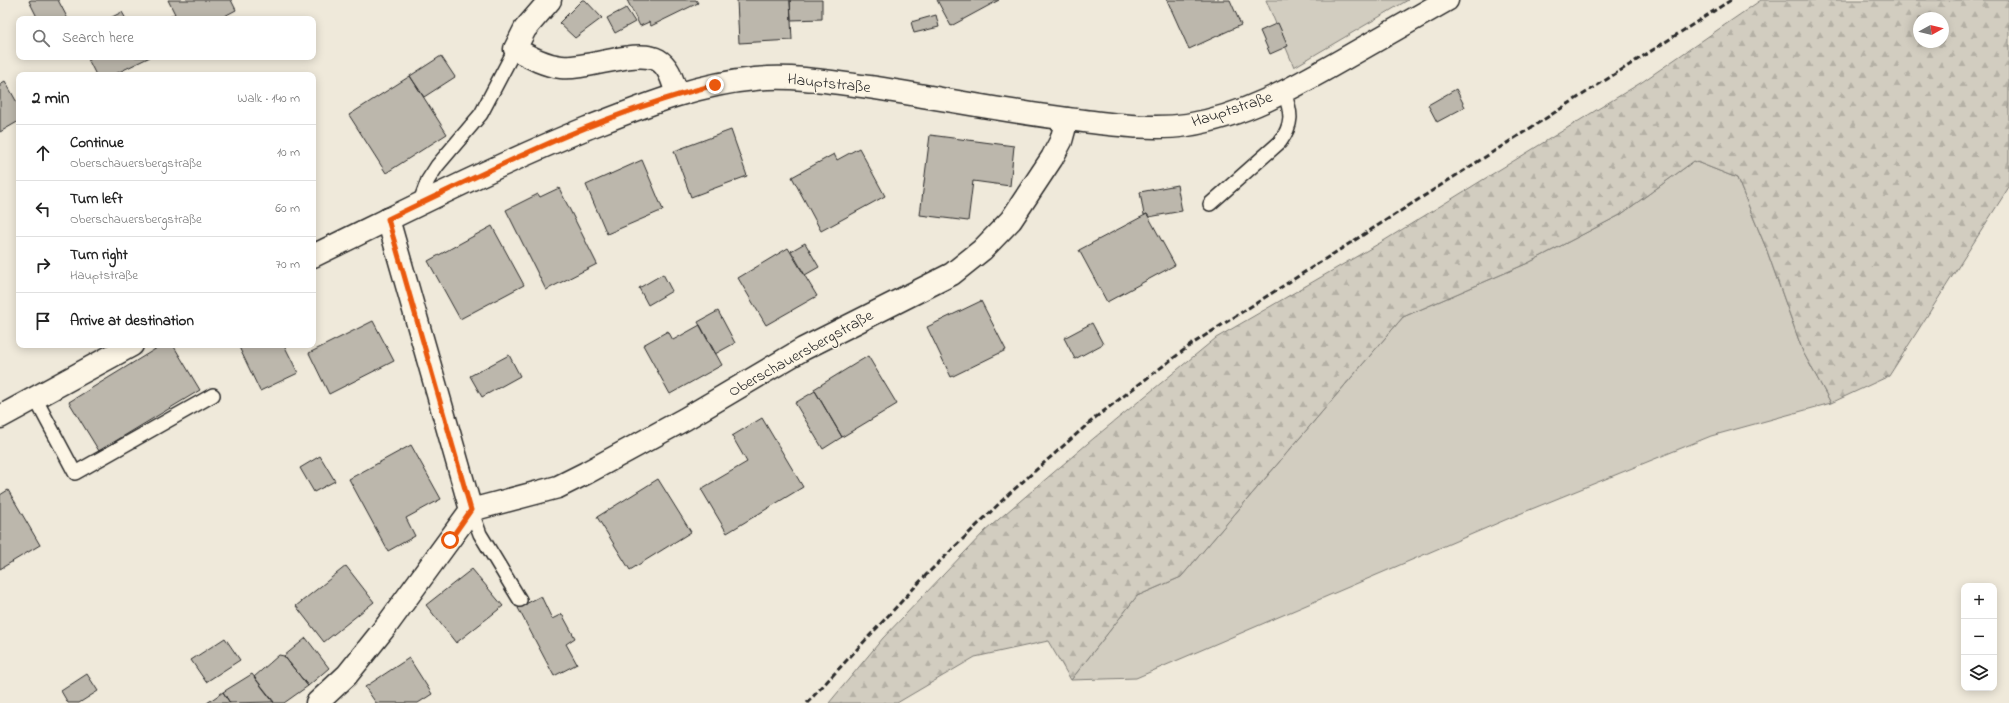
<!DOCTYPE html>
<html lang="en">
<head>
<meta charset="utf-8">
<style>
  body { margin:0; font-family:"Indie Flower",sans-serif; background:#f6f6f6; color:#222 }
  .controls { position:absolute; right:12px; bottom:12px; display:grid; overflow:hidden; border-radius:8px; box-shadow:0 2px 10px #0003 }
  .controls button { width:36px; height:36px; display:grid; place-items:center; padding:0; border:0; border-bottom:1px solid #e0e0e0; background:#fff; color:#222; font:20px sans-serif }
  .compass { position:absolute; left:1913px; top:12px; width:36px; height:36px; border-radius:50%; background:#fff; box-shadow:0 2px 10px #0003; rotate:82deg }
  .stop { position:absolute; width:12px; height:12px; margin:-9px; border:3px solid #ea580c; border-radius:50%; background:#fff }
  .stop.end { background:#ea580c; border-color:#fff; box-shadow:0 1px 4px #0008 }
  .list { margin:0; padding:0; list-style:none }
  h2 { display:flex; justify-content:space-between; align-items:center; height:52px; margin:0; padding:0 16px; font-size:17px }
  h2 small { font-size:13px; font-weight:400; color:#767676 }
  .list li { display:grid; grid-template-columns:26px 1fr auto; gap:12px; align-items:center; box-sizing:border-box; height:56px; padding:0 16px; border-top:1px solid #e0e0e0 }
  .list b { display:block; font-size:15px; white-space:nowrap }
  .list p { margin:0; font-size:13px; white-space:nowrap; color:#767676 }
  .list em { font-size:13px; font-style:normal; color:#767676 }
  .icon { flex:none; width:22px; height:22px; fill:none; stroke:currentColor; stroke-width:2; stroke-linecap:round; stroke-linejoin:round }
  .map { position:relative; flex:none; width:2009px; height:703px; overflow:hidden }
  .search { position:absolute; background:#fff; box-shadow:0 2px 10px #0003; left:16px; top:16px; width:300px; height:44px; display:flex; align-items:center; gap:10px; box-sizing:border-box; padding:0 14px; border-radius:8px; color:#767676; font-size:15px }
  .panel { position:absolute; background:#fff; box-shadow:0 2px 10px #0003; left:16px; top:72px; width:300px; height:276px; border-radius:8px }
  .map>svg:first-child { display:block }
</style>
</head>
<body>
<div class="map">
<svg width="2009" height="703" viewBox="0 0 2009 703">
  <defs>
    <pattern id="forest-firs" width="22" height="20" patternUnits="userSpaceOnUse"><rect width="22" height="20" fill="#d2cdc0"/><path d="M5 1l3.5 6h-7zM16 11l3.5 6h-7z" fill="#b4b0a5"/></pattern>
  </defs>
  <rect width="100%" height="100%" fill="#efe9da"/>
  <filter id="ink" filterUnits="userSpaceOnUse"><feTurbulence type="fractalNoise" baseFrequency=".025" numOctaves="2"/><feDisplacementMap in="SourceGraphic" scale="8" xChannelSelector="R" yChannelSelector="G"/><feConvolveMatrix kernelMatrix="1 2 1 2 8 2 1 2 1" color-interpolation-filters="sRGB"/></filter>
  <g filter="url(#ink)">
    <!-- grass -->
    <path fill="#d2cdc0" stroke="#7e7c76" d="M1266,0H1408L1294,67Z
      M1694,161L1737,178L1766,248L1803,352L1831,403L1711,436L1512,517L1136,678L1071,680L1137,596L1181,577L1403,317L1528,263L1620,215Z"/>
    <!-- forest -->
    <path fill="url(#forest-firs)" stroke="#7e7c76" fill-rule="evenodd" d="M1761,0H2009V187L1889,376L1831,403L1803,352L1766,248L1737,178L1694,161L1620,215L1528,263L1403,317L1181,577L1137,596L1071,680L1048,641L975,657L897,703H829L883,638L985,531L1094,438L1216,338L1385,240L1642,82ZM1919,18H1943V42H1919Z"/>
    <!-- building -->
    <path fill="#bcb7ac" stroke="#2b2b2b" d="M31,0H58L68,19H38L29,1Z
      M168,0H231L236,10L219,19H172L171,16L175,14Z
      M582,0H585L602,18L575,38L559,23Z
      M627,0H696L698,3L651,26L649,22L640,26Z
      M737,0H790L792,40L739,43Z
      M790,0H822V19L791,20Z
      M937,0H999L951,26Z
      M1167,0H1230L1241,25L1189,49Z
      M626,8L635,22L615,33L607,18Z
      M122,12L126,19H108Z
      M936,15L939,27L914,33L911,22Z
      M1278,23L1288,46L1270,54L1260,31Z
      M441,56L455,77L424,97L410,76Z
      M87,57H150L113,75H96Z
      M410,76L447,134L386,173L349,115Z
      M5,81L19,106V121L0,132V84Z
      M1456,89L1465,107L1437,122L1428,105Z
      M731,130L747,176L691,197L674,151Z
      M930,135L1014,146L1010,186L973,181L968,221L920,215Z
      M859,148L885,196L821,231L792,177L834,154L837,160Z
      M642,160L663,210L607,234L586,185Z
      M1177,185L1182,211L1149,217L1147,214L1144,215L1140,192Z
      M559,188L597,264L546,290L506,210L538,194L540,197Z
      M1147,214L1175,265L1107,302L1079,250Z
      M492,226L524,285L460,319L428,261Z
      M805,243L819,267L805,275L791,251Z
      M788,248L817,296L766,325L738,278Z
      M663,274L672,291L648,305L639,288Z
      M981,301L1006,350L951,377L927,327Z
      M718,311L735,343L715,354L698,322Z
      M373,321L394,361L329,394L309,353Z
      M1092,323L1103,344L1075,359L1064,338Z
      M700,325L722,365L670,394L643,345L668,331L673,340Z
      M162,345H173L200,390L99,451L69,402Z
      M238,345H284L298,373L260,391Z
      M509,355L520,376L482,397L470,376Z
      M868,356L897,404L842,437L814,389Z
      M815,391L842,437L823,449L795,403Z
      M762,418L803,487L727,533L701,489L747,462L732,436Z
      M411,445L441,499L406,518L415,536L388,551L349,479Z
      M320,456L335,481L314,492L300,468Z
      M658,479L691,532L630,570L597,517Z
      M8,490L40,545L0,569V495Z
      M346,566L374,602L324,642L296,606Z
      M472,569L503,606L456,643L426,605Z
      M541,596L552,619L562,614L575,638L566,644L577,664L554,676L518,608Z
      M225,638L240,660L206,682L191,660Z
      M306,638L329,668L308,686L284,656Z
      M279,655L284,656L308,686L284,703H274L254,677Z
      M409,658L432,694L418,703H376L365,687Z
      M87,674L98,691L79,703H68L61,691Z
      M252,674L274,702L230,703L223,692Z
      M223,692L230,703H207Z"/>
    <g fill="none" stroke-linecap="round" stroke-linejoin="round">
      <defs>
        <path id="service" d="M419,204L428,180L437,166L481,114L515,49
          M1210,204L1280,142C1293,124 1292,113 1284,93
          M35,398L75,473L213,395
          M471,510L480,534L520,600"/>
        <path id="minor" d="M550,0L525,29L515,49C530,57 544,65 561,67C587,70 637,48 658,60C670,67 673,83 677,94
          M388,219L471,510
          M317,703L347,675L387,625L471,510L558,487L586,473L685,419L803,349L952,274L982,250L1011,220L1052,158L1061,141L1067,119"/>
        <path id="secondary" d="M313,256C404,212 494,166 587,128C641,107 696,84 755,79C793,75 832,82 869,87C941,98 1012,113 1084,121C1118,125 1153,130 1187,125C1244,116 1293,88 1342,60C1377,40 1412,20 1447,0
          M0,417L132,345"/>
      </defs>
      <!-- service casing -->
      <use href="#service" stroke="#2b2b2b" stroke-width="16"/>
      <!-- minor casing -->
      <use href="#minor" stroke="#2b2b2b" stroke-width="25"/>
      <!-- secondary casing -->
      <use href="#secondary" stroke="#2b2b2b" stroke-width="25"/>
      <!-- service -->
      <use href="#service" stroke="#fcf5e5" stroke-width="13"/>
      <!-- minor -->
      <use href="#minor" stroke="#fcf5e5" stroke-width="22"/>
      <!-- secondary -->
      <use href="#secondary" stroke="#fcf5e5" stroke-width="22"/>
      <!-- rail -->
      <path stroke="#2b2b2b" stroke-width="3" stroke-dasharray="6 3" stroke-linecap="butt" d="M807,703L927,574L1010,493L1096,417L1192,344L1731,0"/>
    </g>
  </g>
  <g fill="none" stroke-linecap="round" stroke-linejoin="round" filter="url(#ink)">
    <!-- route -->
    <path stroke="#ea580c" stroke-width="5" d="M450,540L471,510L388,219C494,168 601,113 715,85"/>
  </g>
  <g text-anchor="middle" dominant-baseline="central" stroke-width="3" stroke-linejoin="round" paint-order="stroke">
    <!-- street labels -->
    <g font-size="16" fill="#2b2b2b" stroke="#fcf5e5">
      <text transform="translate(829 84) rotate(6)">Hauptstraße</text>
      <text transform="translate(1232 110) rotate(-18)">Hauptstraße</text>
      <text transform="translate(801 354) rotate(-29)">Oberschauersbergstraße</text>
    </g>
  </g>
</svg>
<div class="controls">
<button>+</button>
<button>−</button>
<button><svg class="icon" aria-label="layers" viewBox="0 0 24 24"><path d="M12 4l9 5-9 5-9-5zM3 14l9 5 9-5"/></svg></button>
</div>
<svg class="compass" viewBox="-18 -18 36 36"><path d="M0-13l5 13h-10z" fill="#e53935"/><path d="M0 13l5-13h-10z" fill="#767676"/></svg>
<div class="stop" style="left:450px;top:540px"></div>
<div class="stop end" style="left:715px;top:85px"></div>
<div class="search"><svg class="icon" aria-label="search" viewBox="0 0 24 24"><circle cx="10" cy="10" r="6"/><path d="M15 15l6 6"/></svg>Search here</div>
<section class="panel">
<h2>2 min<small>Walk · 140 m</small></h2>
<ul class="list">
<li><svg class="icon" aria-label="ahead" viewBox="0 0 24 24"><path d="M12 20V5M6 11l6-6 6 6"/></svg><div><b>Continue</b><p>Oberschauersbergstraße</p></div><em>10 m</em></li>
<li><svg class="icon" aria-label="left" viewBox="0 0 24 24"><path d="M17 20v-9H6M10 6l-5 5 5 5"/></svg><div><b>Turn left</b><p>Oberschauersbergstraße</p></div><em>60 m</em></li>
<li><svg class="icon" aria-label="right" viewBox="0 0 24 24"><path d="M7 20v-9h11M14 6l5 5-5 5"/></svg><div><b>Turn right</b><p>Hauptstraße</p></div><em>70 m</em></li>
<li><svg class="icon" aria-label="arrive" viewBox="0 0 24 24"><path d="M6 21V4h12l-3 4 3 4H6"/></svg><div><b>Arrive at destination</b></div></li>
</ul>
</section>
</div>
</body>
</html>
